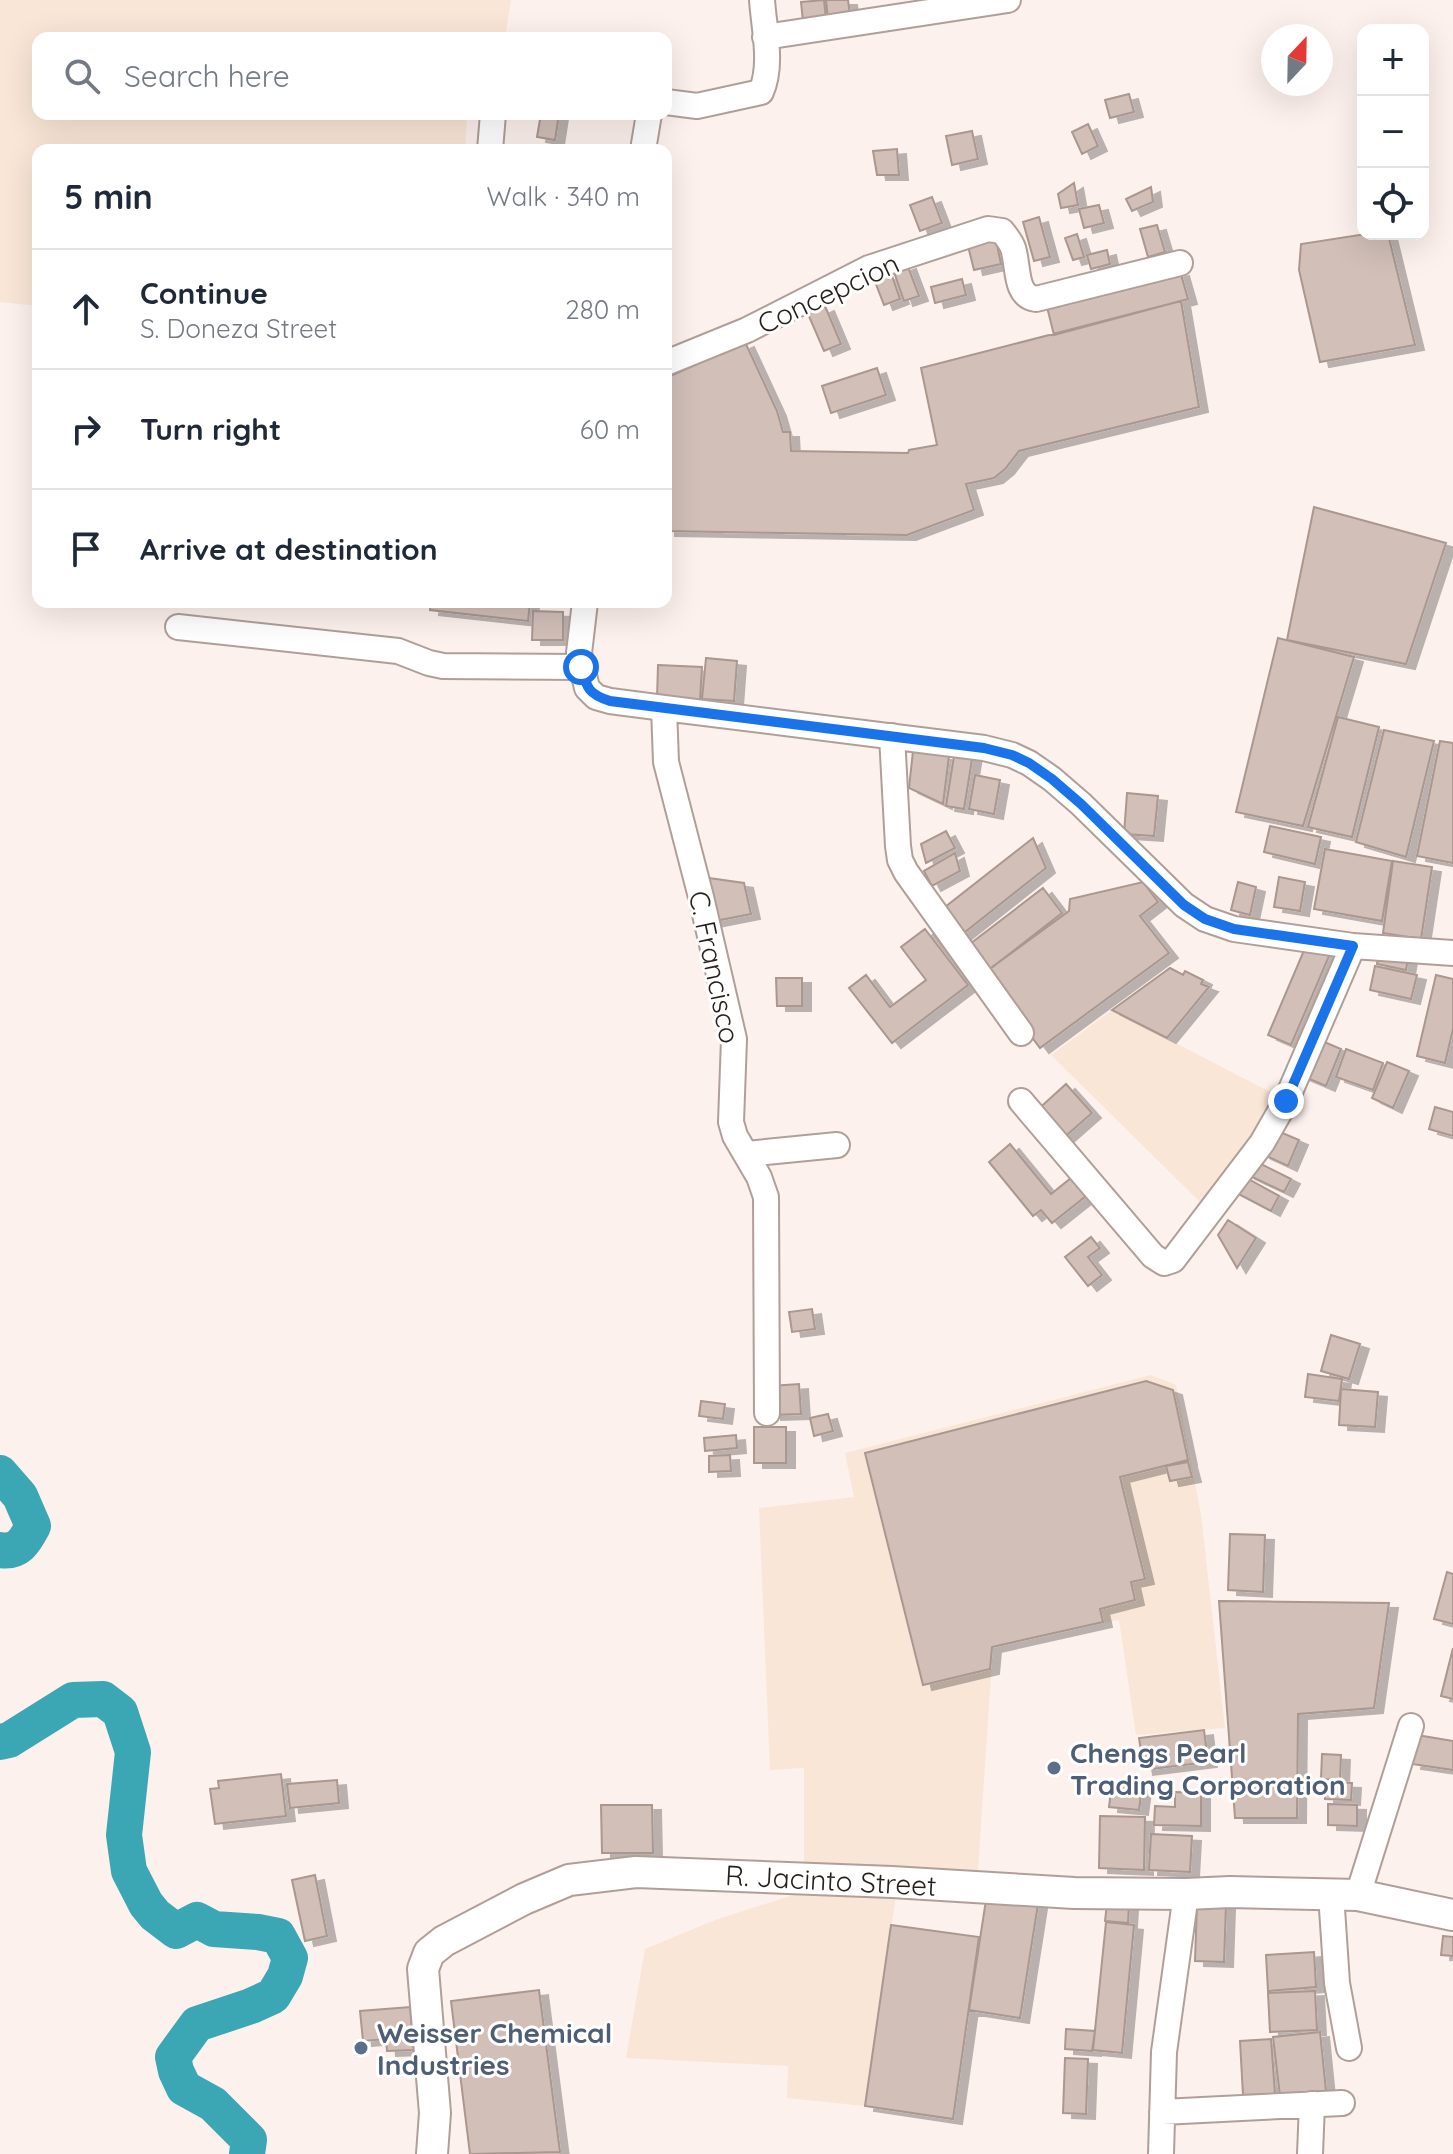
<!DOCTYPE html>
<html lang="en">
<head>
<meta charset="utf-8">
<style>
  body { margin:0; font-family:Quicksand,sans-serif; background:#f6f6f7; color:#1f2937 }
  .controls { position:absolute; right:24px; top:24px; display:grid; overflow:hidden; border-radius:16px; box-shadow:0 8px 32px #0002 }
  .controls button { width:72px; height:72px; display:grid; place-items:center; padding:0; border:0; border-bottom:2px solid #e0e1e3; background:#fff; color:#1f2937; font:40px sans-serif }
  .compass { position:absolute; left:1261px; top:24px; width:72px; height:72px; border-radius:50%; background:#fff; box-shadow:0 8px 32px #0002; rotate:22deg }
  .stop { position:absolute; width:24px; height:24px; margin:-18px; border:6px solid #1a73e8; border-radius:50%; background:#fff }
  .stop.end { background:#1a73e8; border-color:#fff; box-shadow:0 2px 8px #0008 }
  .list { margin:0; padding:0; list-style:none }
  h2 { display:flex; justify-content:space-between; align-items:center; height:104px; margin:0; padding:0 32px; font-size:34px }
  h2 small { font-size:26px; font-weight:400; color:#747a83 }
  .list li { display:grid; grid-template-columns:52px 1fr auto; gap:24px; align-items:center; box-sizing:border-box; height:120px; padding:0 32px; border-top:2px solid #e0e1e3 }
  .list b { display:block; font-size:30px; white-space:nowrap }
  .list p { margin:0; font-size:26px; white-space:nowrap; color:#747a83 }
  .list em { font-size:26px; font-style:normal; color:#747a83 }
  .icon { flex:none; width:44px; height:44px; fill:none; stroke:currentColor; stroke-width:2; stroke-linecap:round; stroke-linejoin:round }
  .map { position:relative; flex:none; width:1453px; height:2154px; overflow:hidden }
  .search { position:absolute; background:#fff; box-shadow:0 8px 32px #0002; left:32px; top:32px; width:640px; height:88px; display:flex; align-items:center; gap:20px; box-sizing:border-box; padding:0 28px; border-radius:16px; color:#747a83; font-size:30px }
  .panel { position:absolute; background:#fff; box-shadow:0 8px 32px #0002; left:32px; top:144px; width:640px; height:464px; border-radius:16px }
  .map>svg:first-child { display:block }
</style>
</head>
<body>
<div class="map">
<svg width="1453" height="2154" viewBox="0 0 1453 2154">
  <defs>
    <filter id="shadow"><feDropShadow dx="9" dy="5" stdDeviation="0" flood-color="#0004"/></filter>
  </defs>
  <rect width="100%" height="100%" fill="#fdf1ed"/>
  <!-- industrial -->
  <path fill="#f9e6d6" d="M0,0H511L505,38H38V114H467L465,150H38V306L0,302Z
    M1112,1010L1274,1094L1257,1132L1201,1203L1051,1055Z
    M1151,1375L1176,1385L1201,1514L1225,1728L1136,1735L1119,1620L993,1647L978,1870L871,1865L804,1864V1768L770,1770L759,1508L854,1497L845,1453Z
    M826,1894L896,1896L865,2106L787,2098L788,2066L626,2058L645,1949L715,1920L793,1895Z"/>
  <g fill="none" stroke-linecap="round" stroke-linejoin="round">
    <!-- river -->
    <path stroke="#3ba7b5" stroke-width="36" d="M0,1473L20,1496L33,1526C25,1541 19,1553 0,1550
      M0,1742L9,1740L73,1700L103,1699L120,1712L133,1752L124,1835L129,1871L146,1904L155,1915L176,1931L197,1920L214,1929L258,1932L278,1936L290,1958L285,1976L273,1996L251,2006L197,2024L173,2057L176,2071L184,2088L213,2104L249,2140L247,2154"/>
  </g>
  <!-- building -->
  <path fill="#d1bfb8" stroke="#a99790" stroke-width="2" filter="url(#shadow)" d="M824,0L826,20L803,22L801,2Z
    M826,0H848L850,15L828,18Z
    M1129,94L1134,112L1110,118L1105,100Z
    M541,114H559L555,140L537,137Z
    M1088,124L1098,146L1082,154L1072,132Z
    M972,131L978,159L952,165L946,136Z
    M897,149L899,175H877L873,151Z
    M1074,183L1078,205L1061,208L1058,194Z
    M1151,187L1153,202L1132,211L1126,199Z
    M932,197L942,223L920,231L910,205Z
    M1099,205L1104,223L1084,228L1079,209Z
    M1039,217L1050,257L1034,261L1023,222Z
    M1157,225L1165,252L1148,257L1140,229Z
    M1077,234L1084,257L1073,260L1065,238Z
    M1366,234H1388L1415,345L1320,362L1299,270L1301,244Z
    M996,240L1001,264L974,270L968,246Z
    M1107,250L1110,264L1091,269L1087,255Z
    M907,264L919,296L904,301L893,269Z
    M1180,271L1188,299L1054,335L1047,307Z
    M891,273L900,299L884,305L874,279Z
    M962,279L966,295L935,303L931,287Z
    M1181,301L1199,407L1019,451L1005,469L994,478L966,484L974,510L907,535L666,531V378L745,342L777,411L783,432H790L791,451L908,453L909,450L937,445L921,368Z
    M825,306L841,344L824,351L808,314Z
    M877,368L886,395L831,413L822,386Z
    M1314,507L1446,543L1406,664L1287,640Z
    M431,602H530L528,621L430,610Z
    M533,611L563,612V640H532Z
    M1278,638L1354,657L1303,826L1236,812Z
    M706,658L737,661L734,701L702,699Z
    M658,665L702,667L700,700L657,698Z
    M1338,717L1379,727L1352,837L1308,827Z
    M1384,730L1434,741L1406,857L1356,842Z
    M1440,741L1453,743V863L1417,856Z
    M955,750L973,753L964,809L946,806Z
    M913,751L949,756L943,804L909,788Z
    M975,775L1000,780L994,814L969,809Z
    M1127,793L1158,796L1154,836L1124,834Z
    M1270,826L1321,837L1315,864L1264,852Z
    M946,831L955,848L926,863L921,844Z
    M1033,838L1046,868L960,936L940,911Z
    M1325,849L1392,861L1382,921L1314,909Z
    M955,853L960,871L932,886L924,871Z
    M1393,861L1432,867L1421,939L1383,933Z
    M1279,877L1305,882L1300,911L1274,907Z
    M709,878L744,883L751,914L710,922L706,900Z
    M1143,882L1158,902L1140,916L1169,953L1040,1048L984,973L1069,911L1070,899Z
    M1238,882L1256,887L1250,915L1231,910Z
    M1043,888L1062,913L986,972L966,947Z
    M925,929L968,985L892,1043L849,988L866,975L890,1007L926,980L901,947Z
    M1305,948L1332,949L1291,1045L1268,1035Z
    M1379,949L1409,952L1406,970L1377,964Z
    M1375,966L1417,975L1411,999L1370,990Z
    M1170,968L1183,975L1185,971L1203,980L1201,984L1209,987L1167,1038L1112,1010Z
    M1436,975L1453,979V1029L1445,1063L1417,1056Z
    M776,978H802V1006H777Z
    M1315,1038L1341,1049L1326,1086L1300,1075Z
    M1346,1049L1383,1063L1373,1090L1336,1077Z
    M1387,1062L1409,1071L1393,1108L1372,1098Z
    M1066,1084L1092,1113L1060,1141L1034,1113Z
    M1435,1107L1453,1112V1136L1429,1129Z
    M1273,1129L1299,1140L1288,1166L1262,1154Z
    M1010,1144L1051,1194L1071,1178L1086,1196L1052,1223L1041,1210L1033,1216L989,1162Z
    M1253,1160L1291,1179L1284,1192L1246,1174Z
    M1243,1176L1279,1196L1271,1211L1231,1190Z
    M1228,1220L1256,1238L1237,1268L1218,1235Z
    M1091,1237L1100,1248L1088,1257L1102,1275L1088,1286L1065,1257Z
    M812,1309L815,1329L792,1332L789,1312Z
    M1331,1335L1360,1344L1349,1379L1321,1371Z
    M1308,1374L1342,1379L1339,1401L1305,1397Z
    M1146,1381L1173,1390L1188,1460L1120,1477L1145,1579L1131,1582L1135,1600L1100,1609L1103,1622L992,1647L990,1669L923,1685L865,1453Z
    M799,1384L801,1414L772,1415L771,1386Z
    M1341,1389L1378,1392L1375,1427L1339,1425Z
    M701,1401L725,1404L723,1419L699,1416Z
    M828,1414L833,1431L814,1436L810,1418Z
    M754,1427H786V1463H754Z
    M736,1435L737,1448L705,1451L704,1438Z
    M730,1455L731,1471L709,1472V1456Z
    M1188,1462L1192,1477L1170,1481L1166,1466Z
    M1230,1534L1265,1535L1263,1592L1228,1590Z
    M1447,1572L1453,1574V1624L1434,1619Z
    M1219,1601L1389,1603L1374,1708L1298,1714L1297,1818H1235Z
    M1453,1648V1699L1441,1696Z
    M1204,1730L1208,1762L1144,1770L1139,1738Z
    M1417,1735L1453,1741V1770L1412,1764Z
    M1322,1754L1341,1755L1340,1780L1321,1779Z
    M281,1774L286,1816L215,1824L210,1789L219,1788L218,1781Z
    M337,1780L339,1803L290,1808L287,1784Z
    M1325,1782L1352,1783L1351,1800L1325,1799Z
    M1112,1783L1142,1787L1139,1810L1109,1807Z
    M1175,1792L1201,1793V1826L1154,1825L1155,1806L1175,1807Z
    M1328,1804L1357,1805V1826L1328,1825Z
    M601,1805H652L653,1853H602Z
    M1100,1816L1145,1817L1144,1870L1099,1868Z
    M1151,1834L1192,1836L1190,1872L1149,1870Z
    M315,1875L327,1936L305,1941L292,1880Z
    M986,1900L1038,1904L1020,2018L969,2010Z
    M1107,1903L1129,1904L1128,1923L1105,1921Z
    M1197,1903L1226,1905L1224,1962L1195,1961Z
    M1106,1922L1134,1925L1122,2053L1093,2050Z
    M891,1925L979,1937L953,2119L865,2106Z
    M1443,1936L1453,1937V1956L1441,1955Z
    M1314,1952L1316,1987L1268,1991L1266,1955Z
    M539,1990L560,2152L470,2154L451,2001Z
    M1315,1991L1317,2030L1270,2032L1268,1993Z
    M410,2007L414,2050L387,2051L386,2039L363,2041L360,2011Z
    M1066,2029L1095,2031L1092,2051L1065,2049Z
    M1320,2032L1326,2091L1280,2096L1273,2037Z
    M1271,2039L1275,2094L1243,2095L1240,2041Z
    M1065,2058L1088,2059L1086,2114L1063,2113Z"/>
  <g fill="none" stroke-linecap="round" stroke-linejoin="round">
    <defs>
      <path id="minor" d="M765,37L1008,0
        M666,102L697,106L761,92C773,65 764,29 762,0
        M490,150L493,114
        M643,150L649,114
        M666,363L747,330L869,268L988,229L1002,231C1006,236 1011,242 1013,248C1019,266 1014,296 1036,299L1180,263
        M585,602L579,653L587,688L596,697L610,701L664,708L984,748L1012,755L1029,763L1052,779L1081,804L1184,905L1205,919L1234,929L1353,946L1453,953
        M178,627L398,651L429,663L443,666L581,667
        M664,708L666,762L701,897L734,1039L731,1122L735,1136L759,1177L766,1197L767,1413
        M892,736L898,846L900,860L906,872L1021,1033
        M1021,1101L1153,1256L1164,1263L1173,1260L1262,1143L1286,1101L1353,946
        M746,1154L837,1145
        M1331,1894L1337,1983L1349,2048
        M1358,1895L1411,1726
        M1162,2112L1342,2103
        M1161,2154L1164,2052L1186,1894
        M1310,2154L1312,2104"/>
      <path id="tertiary" d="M432,2154L435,2113L423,1969L429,1953L444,1941L524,1899L569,1880L636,1872L892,1882L1074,1893L1186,1894L1230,1892L1358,1895L1453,1915"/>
    </defs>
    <!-- minor casing -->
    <use href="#minor" stroke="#b09f98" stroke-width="28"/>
    <!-- tertiary casing -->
    <use href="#tertiary" stroke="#b09f98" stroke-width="34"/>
    <!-- minor -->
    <use href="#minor" stroke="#fff" stroke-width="24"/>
    <!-- tertiary -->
    <use href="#tertiary" stroke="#fff" stroke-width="30"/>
  </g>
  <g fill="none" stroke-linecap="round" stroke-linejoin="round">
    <!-- route -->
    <path stroke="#1a73e8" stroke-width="10" d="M581,667C587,688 588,694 610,701L984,748L1012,755L1029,763L1052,779L1081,804L1184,905L1205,919L1234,929L1353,946L1286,1101"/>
  </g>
  <!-- markers -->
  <g fill="#5c6f8a" stroke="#fff" stroke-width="3">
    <circle cx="1054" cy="1768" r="8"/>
    <circle cx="361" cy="2048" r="8"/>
  </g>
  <g text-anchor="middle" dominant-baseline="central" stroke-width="6" stroke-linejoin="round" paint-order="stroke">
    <!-- street labels -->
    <g font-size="28" fill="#261f1c" stroke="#fff">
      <text transform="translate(828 293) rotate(-25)">Concepcion</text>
      <text transform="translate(715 967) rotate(78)">C. Francisco</text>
      <text transform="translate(831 1880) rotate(3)">R. Jacinto Street</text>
    </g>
    <!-- service labels -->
    <g font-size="28" font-weight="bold" fill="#4e5e75" stroke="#fff" text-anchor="start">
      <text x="1070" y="1752">Chengs Pearl<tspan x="1070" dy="32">Trading Corporation</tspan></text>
      <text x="377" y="2032">Weisser Chemical<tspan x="377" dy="32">Industries</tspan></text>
    </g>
  </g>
</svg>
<div class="controls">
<button>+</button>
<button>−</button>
<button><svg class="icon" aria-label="locate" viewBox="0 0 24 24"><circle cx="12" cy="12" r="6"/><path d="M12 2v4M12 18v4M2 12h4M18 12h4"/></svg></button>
</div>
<svg class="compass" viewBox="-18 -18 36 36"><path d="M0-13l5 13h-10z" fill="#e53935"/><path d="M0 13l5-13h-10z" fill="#747a83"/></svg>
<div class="stop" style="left:581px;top:667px"></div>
<div class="stop end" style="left:1286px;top:1101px"></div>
<div class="search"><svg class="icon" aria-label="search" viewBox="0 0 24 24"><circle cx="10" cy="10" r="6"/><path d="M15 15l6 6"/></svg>Search here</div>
<section class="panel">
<h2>5 min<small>Walk · 340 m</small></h2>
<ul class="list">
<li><svg class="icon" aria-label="ahead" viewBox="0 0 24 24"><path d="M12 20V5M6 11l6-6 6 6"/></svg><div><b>Continue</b><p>S. Doneza Street</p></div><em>280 m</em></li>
<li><svg class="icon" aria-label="right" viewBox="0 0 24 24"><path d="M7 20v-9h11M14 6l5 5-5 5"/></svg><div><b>Turn right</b></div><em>60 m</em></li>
<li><svg class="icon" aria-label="arrive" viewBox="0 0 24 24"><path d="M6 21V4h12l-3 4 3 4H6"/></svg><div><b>Arrive at destination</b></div></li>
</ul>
</section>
</div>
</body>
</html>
